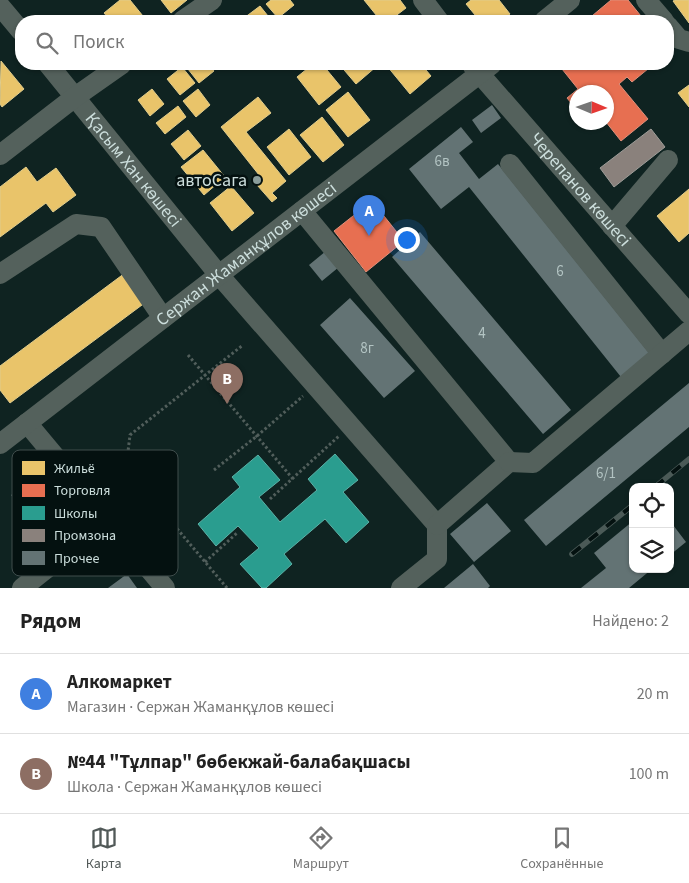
<!DOCTYPE html>
<html lang="ru">
<head>
<meta charset="utf-8">
<style>
  body { margin:0; font-family:"Source Sans 3",sans-serif; background:#f6f6f6; color:#222 }
  .controls { position:absolute; right:15px; bottom:15px; display:grid; overflow:hidden; border-radius:10px; box-shadow:0 1px 4px #0004 }
  .controls button { width:45px; height:45px; display:grid; place-items:center; padding:0; border:0; border-bottom:1px solid #e0e0e0; background:#fff; color:#222; font:25px sans-serif }
  .compass { position:absolute; left:569px; top:85px; width:45px; height:45px; border-radius:50%; background:#fff; box-shadow:0 1px 4px #0004; rotate:92deg }
  .you { position:absolute; left:406px; top:239px; width:18px; height:18px; margin:-12px; border:4px solid #fff; border-radius:50%; background:#1a73e8; box-shadow:0 0 0 8px #1a73e833 }
  .badge { display:grid; place-items:center; width:32px; height:32px; border-radius:50%; background:#515958; color:#fff; font-size:16px; font-weight:700 }
  .pin { position:absolute; translate:-50% -41px; filter:drop-shadow(0 1px 2px #0008) }
  .pin::after { content:''; position:absolute; top:26px; width:18px; height:15px; background:inherit; clip-path:polygon(0 0,100% 0,50% 100%) }
  .list { margin:0; padding:0; list-style:none }
  h2 { display:flex; justify-content:space-between; align-items:center; height:65px; margin:0; padding:0 20px; font-size:21px }
  h2 small { font-size:16px; font-weight:400; color:#767676 }
  .list li { display:grid; grid-template-columns:32px 1fr auto; gap:15px; align-items:center; box-sizing:border-box; height:80px; padding:0 20px; border-top:1px solid #e0e0e0 }
  .list b { display:block; font-size:19px; white-space:nowrap }
  .list p { margin:0; font-size:16px; white-space:nowrap; color:#767676 }
  .list em { font-size:16px; font-style:normal; color:#767676 }
  .icon { flex:none; width:28px; height:28px; fill:none; stroke:currentColor; stroke-width:2; stroke-linecap:round; stroke-linejoin:round }
  .map { position:relative; flex:none; width:689px; height:588px; overflow:hidden }
  .search { position:absolute; background:#fff; box-shadow:0 1px 4px #0004; left:15px; right:15px; top:15px; height:55px; display:flex; align-items:center; gap:12px; box-sizing:border-box; padding:0 18px; border-radius:20px; color:#767676; font-size:19px }
  .sheet { height:225px; background:#fff }
  nav { display:flex; justify-content:space-around; align-items:center; box-sizing:border-box; height:70px; border-top:1px solid #e0e0e0; background:#fff; font-size:14px; color:#767676 }
  nav a { display:grid; justify-items:center; gap:2px }
  nav .on { color:#515958 }
  .map>svg:first-child { display:block }
</style>
</head>
<body>
<div class="map">
<svg width="689" height="588" viewBox="0 0 689 588">
  <rect width="100%" height="100%" fill="#0f2321"/>
  <!-- homes -->
  <path fill="#e9c46a" stroke="#e0cc8c" d="M120,0H130L147,21H111L104,13Z
    M161,0H187L171,13Z
    M271,0H290L294,5L278,18L266,4Z
    M364,0H400L406,8L389,21H381Z
    M471,0H499L510,14L501,21H480L466,4Z
    M675,0H689V23L673,1Z
    M260,6L272,21H247L244,18Z
    M1,61L24,89L2,107L0,104Z
    M184,64H208L214,71L199,83Z
    M313,64H322L341,87L319,105L297,77Z
    M339,64H375L377,66L356,84Z
    M391,64H421L431,76L410,94L387,66Z
    M182,67L195,83L180,95L167,79Z
    M689,85V107L678,93Z
    M152,89L164,104L150,116L138,100Z
    M198,89L210,105L196,117L183,101Z
    M348,92L370,120L348,137L326,110Z
    M258,97L271,113L246,132L286,181L272,193L277,198L272,202L257,185L263,180L221,127Z
    M178,106L186,117L165,134L156,123Z
    M322,117L344,145L323,162L300,135Z
    M289,129L311,157L289,175L267,147Z
    M188,130L201,146L184,160L171,144Z
    M203,150L225,177L204,195L181,167Z
    M26,167L37,182L56,168L76,195L53,212L46,203L0,237V187Z
    M231,186L254,213L232,231L210,203Z
    M689,189V233L679,242L657,216Z
    M125,273L146,302L10,403L0,390V366Z"/>
  <!-- shops -->
  <path fill="#e76f51" stroke="#df907b" d="M611,0H628L645,21H586Z
    M558,64H654L632,82L627,77L619,84L648,119L621,141L606,122V92H576V109L567,98L578,89Z
    M372,201L404,241L366,272L334,231Z"/>
  <!-- schools -->
  <path fill="#2a9d8f" stroke="#5bb0a6" d="M335,454L358,480L343,492L369,522L346,543L325,519L284,554L292,564L266,588H262L240,564L259,548L238,526L216,546L198,524L240,487L232,477L258,455L280,480L259,497L280,522L317,490L308,479Z"/>
  <!-- industry -->
  <path fill="#8a817c" stroke="#9e9d99" d="M651,129L665,147L614,187L600,168Z"/>
  <!-- building -->
  <path fill="#637374" d="M492,105L501,118L481,133L472,120Z
    M461,127L473,142L459,153L479,179L498,164L650,354L621,377L469,187L441,209L409,169Z
    M420,232L571,410L543,434L392,257Z
    M326,251L339,267L322,281L309,265Z
    M350,298L415,371L384,398L320,325Z
    M689,383V427L546,546L524,520Z
    M42,472L69,508L38,531L11,495Z
    M487,503L511,531L474,562L450,534Z
    M633,521V569H652L629,588H581L606,568L594,553Z
    M670,521L686,542L670,555Z
    M473,564L490,586L488,588H444Z
    M127,574L137,588H108Z"/>
  <g fill="none" stroke-linecap="round" stroke-linejoin="round">
    <!-- path -->
    <path stroke="#515e5b" stroke-width="3" stroke-dasharray="2.5 2.5" stroke-linecap="butt" d="M188,355L293,479
      M214,470L257,436L303,396
      M270,499L339,436
      M205,562L237,533
      M227,588L126,468L130,435L243,345"/>
    <!-- minor -->
    <g stroke="#54615c" stroke-width="20">
      <path d="M423,0L439,21"/>
      <path d="M646,0L664,21"/>
      <path d="M0,6L21,31"/>
      <path d="M182,21L212,0"/>
      <path d="M544,21L570,0"/>
      <path d="M668,26L679,39L689,42"/>
      <path id="s1" d="M48,64L219,275L437,525V559L401,588"/>
      <path id="s2" d="M472,65L689,314"/>
      <path d="M0,155L75,97L122,64"/>
      <path d="M510,164L662,354"/>
      <path d="M302,211L509,462L437,525"/>
      <path d="M612,226L668,160"/>
      <path d="M0,274L76,224L101,227L163,318"/>
      <path d="M27,423L165,588"/>
      <path id="s3" d="M0,444L492,64"/>
      <path d="M509,462L533,463L689,331"/>
      <path d="M22,588L108,520"/>
    </g>
    <defs>
      <path id="rail" d="M655,487L689,459
        M572,554L633,505"/>
    </defs>
    <!-- rail casing -->
    <use href="#rail" stroke="#4b5a57" stroke-width="5.5"/>
    <!-- rail -->
    <use href="#rail" stroke="#041110" stroke-width="4" stroke-dasharray="11" stroke-linecap="butt"/>
  </g>
  <!-- markers -->
  <circle fill="#8a9d9b" stroke="#041110" stroke-width="2" cx="257" cy="180" r="5"/>
  <g text-anchor="middle" dominant-baseline="central" stroke-width="5" stroke-linejoin="round" paint-order="stroke">
    <!-- number labels -->
    <g font-size="15" fill="#b2c3c2">
      <text x="442" y="161">6в</text>
      <text x="560" y="271">6</text>
      <text x="482" y="333">4</text>
      <text x="367" y="348">8г</text>
      <text x="606" y="473">6/1</text>
    </g>
    <!-- street labels -->
    <g font-size="18" fill="#ccdedc" stroke="#041110">
      <text stroke="none"><textPath href="#s1" startOffset="136">Қасым Хан көшесі</textPath></text>
      <text stroke="none"><textPath href="#s2" startOffset="165">Черепанов көшесі</textPath></text>
      <text stroke="none"><textPath href="#s3" startOffset="311">Сержан Жаманқұлов көшесі</textPath></text>
    </g>
    <!-- poi labels -->
    <g font-size="18" fill="#ccdedc" stroke="#041110" text-anchor="end">
      <text x="247" y="180">автоСага</text>
    </g>
  </g>
  <!-- legend -->
  <rect x="12" y="450" width="166" height="126" rx="8" fill="#041110" stroke="#404e4d" stroke-width="1"/>
  <rect x="22" y="461" width="23" height="14" fill="#e9c46a"/>
  <rect x="22" y="484" width="23" height="13" fill="#e76f51"/>
  <rect x="22" y="506" width="23" height="14" fill="#2a9d8f"/>
  <rect x="22" y="529" width="23" height="13" fill="#8a817c"/>
  <rect x="22" y="551" width="23" height="14" fill="#637374"/>
  <g font-size="14" fill="#ccdedc">
    <text x="54" y="473">Жильё</text>
    <text x="54" y="495">Торговля</text>
    <text x="54" y="518">Школы</text>
    <text x="54" y="540">Промзона</text>
    <text x="54" y="563">Прочее</text>
  </g>
</svg>
<div class="controls">
<button><svg class="icon" aria-label="locate" viewBox="0 0 24 24"><circle cx="12" cy="12" r="6"/><path d="M12 2v4M12 18v4M2 12h4M18 12h4"/></svg></button>
<button><svg class="icon" aria-label="layers" viewBox="0 0 24 24"><path d="M12 4l9 5-9 5-9-5zM3 14l9 5 9-5"/></svg></button>
</div>
<svg class="compass" viewBox="-18 -18 36 36"><path d="M0-13l5 13h-10z" fill="#e53935"/><path d="M0 13l5-13h-10z" fill="#767676"/></svg>
<div class="you"></div>
<div class="pin badge" style="left:369px;top:236px;background:#3f7fe0">A</div>
<div class="pin badge" style="left:227px;top:404px;background:#8d6e63">B</div>
<div class="search"><svg class="icon" aria-label="search" viewBox="0 0 24 24"><circle cx="10" cy="10" r="6"/><path d="M15 15l6 6"/></svg>Поиск</div>
</div>
<section class="sheet">
<h2>Рядом<small>Найдено: 2</small></h2>
<ul class="list">
<li><span class="badge" style="background:#3f7fe0">A</span><div><b>Алкомаркет</b><p>Магазин · Сержан Жаманқұлов көшесі</p></div><em>20 m</em></li>
<li><span class="badge" style="background:#8d6e63">B</span><div><b>№44 &quot;Тұлпар&quot; бөбекжай-балабақшасы</b><p>Школа · Сержан Жаманқұлов көшесі</p></div><em>100 m</em></li>
</ul>
</section>
<nav>
<a class="on"><svg class="icon" aria-label="map" viewBox="0 0 24 24"><path d="M3 6l6-2 6 2 6-2v14l-6 2-6-2-6 2zM9 4v14M15 6v14"/></svg>Карта</a>
<a><svg class="icon" aria-label="directions" viewBox="0 0 24 24"><path d="M12 3l9 9-9 9-9-9zM9 14v-3h6M13 9l2 2-2 2"/></svg>Маршрут</a>
<a><svg class="icon" aria-label="saved" viewBox="0 0 24 24"><path d="M7 4h10v16l-5-4-5 4z"/></svg>Сохранённые</a>
</nav>
</body>
</html>
